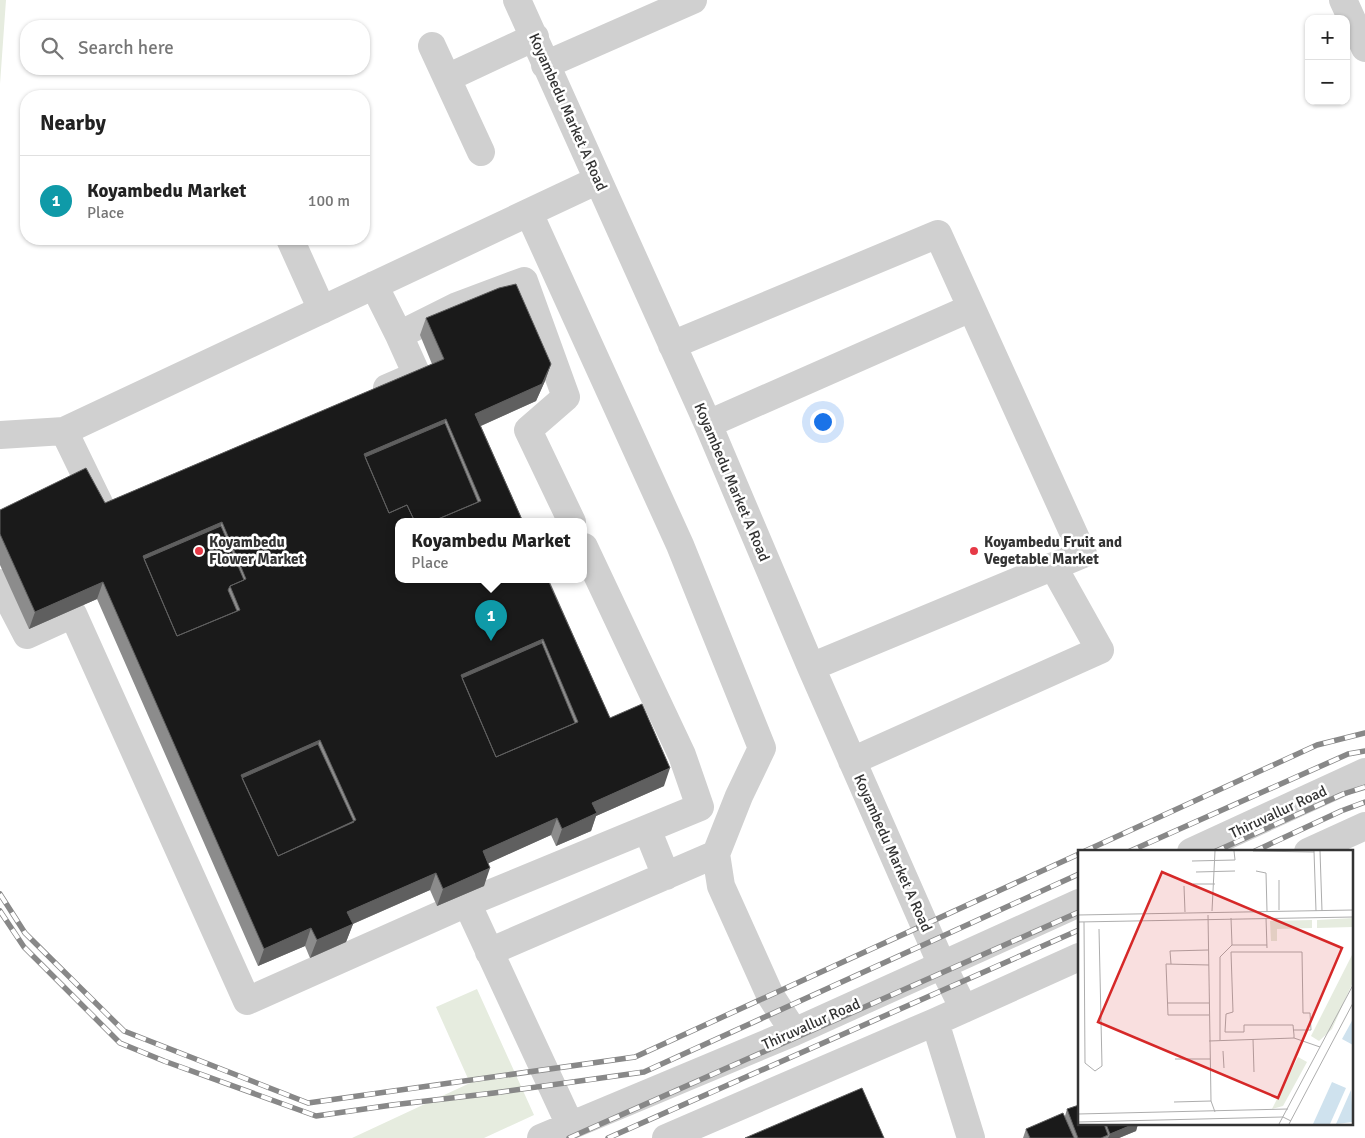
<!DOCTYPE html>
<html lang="en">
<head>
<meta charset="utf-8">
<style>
  body { margin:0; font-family:Signika,sans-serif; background:#f2f2f2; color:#222 }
  .controls { position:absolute; right:15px; top:15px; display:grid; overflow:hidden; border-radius:10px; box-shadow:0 1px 4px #0004 }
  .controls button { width:45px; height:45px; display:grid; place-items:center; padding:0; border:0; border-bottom:1px solid #e0e0e0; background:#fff; color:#222; font:25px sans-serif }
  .you { position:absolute; left:822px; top:421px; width:18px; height:18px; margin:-12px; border:4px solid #fff; border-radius:50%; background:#1a73e8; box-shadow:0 0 0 8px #1a73e833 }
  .badge { display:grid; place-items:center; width:32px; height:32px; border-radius:50%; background:#e63946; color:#fff; font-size:16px; font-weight:700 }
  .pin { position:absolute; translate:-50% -41px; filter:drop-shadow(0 1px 2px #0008) }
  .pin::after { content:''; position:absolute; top:26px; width:18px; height:15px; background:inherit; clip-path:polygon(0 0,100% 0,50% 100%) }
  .popup { position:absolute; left:395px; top:518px; width:192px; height:65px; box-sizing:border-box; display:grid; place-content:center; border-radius:10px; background:#fff; filter:drop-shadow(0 1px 4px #0005); font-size:16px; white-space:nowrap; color:#767676 }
  .popup b { font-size:19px; color:#222 }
  .popup::after { content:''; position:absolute; left:50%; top:100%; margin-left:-10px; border:10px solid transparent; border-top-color:#fff }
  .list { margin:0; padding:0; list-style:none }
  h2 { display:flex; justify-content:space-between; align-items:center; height:65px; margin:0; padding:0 20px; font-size:21px }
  h2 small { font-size:16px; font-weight:400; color:#767676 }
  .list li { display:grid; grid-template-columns:32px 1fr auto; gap:15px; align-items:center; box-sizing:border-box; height:90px; padding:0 20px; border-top:1px solid #e0e0e0 }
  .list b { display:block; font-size:19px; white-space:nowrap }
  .list p { margin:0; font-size:16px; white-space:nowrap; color:#767676 }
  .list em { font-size:16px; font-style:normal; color:#767676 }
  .icon { flex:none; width:28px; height:28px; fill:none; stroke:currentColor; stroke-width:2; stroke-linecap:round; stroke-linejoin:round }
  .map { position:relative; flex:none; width:1365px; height:1138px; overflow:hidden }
  .search { position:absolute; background:#fff; box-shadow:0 1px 4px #0004; left:20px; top:20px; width:350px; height:55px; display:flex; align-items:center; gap:12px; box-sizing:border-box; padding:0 18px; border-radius:20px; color:#767676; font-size:19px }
  .panel { position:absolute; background:#fff; box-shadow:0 1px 4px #0004; left:20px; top:90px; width:350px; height:155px; border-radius:20px }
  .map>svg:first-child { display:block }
</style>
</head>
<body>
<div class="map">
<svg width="1365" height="1138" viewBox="0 0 1365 1138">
  <rect width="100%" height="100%" fill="#fff"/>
  <!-- green -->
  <path fill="#e6ecdf" d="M0,0H6L0,84Z
    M477,989L534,1115L484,1138H352L470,1083L436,1007Z"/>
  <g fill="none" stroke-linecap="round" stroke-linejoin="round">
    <!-- minor -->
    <path stroke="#d0d0d0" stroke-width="28" d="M517,0L708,424L811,667L942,965L964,1009
      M1343,0L1365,48
      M432,46L481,152
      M545,65L693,0
      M447,78L535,37
      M529,213L680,545L762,748L739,796L716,854L721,886L770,995L794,1032
      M290,239L322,310
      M374,285L399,335
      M672,345L938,234L1083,554L811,667
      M387,388L417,375L399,335L457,306L524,281L566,397L528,430L572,522
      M708,424L971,308
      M0,435L64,431
      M99,503L64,431L598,180
      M0,583L27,635L73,614L247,1001L467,903L700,807L682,755L584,547
      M852,761L1100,650L1053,566
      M647,829L666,876
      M1191,852L1365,772
      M1308,852L1365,826
      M467,903L570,1125
      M489,952L716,854
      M935,1022L971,1138
      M541,1138L794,1032L1079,903
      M666,1138L935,1022L1079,957"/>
    <defs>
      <path id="rail" d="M1083,852L1317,745L1365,733
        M1128,852L1348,754L1365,751
        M1214,852L1343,794L1365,787
        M1253,852L1341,811L1365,802
        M0,894L25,933L124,1031L308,1103L635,1057L1079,854
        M0,911L24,947L120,1043L164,1061L316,1116L392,1105L494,1093L644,1072L1079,874
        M569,1138L1079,912
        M608,1138L1079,930"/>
    </defs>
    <!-- rail casing -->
    <use href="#rail" stroke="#888" stroke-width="5.5"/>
    <!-- rail -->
    <use href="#rail" stroke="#fff" stroke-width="4" stroke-dasharray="11" stroke-linecap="butt"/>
  </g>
  <!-- wall -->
  <path fill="#8c8c8c" d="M426,318L551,364L545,381L536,401L481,426L610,718L664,786L596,816L591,831L556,846L551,835L488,863L484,886L437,906L430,890L353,924L346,942L310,958L305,946L258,966L97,599L29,629L0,565V510L105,503L432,364L420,335Z
    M1067,1109L1079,1124H1138L1136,1131L1119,1138H1023L1026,1129L1065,1116Z"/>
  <!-- shaded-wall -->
  <path fill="#5f5f5f" d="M551,364L545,381L536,401L469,431L475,414Z
    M446,419L440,437L367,468L364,454Z
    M222,522L216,540L145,570L143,556Z
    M103,582L97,599L29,629L35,612Z
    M543,639L537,657L464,688L461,675Z
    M320,740L313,757L244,789L241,775Z
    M670,768L664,786L596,816L591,831L556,846L562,829L592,803Z
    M557,818L551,835L476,869L483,851Z
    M490,868L484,886L437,906L443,889Z
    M436,873L430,890L341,929L347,912Z
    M353,924L346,942L310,958L317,940Z
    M311,928L305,946L258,966L264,949Z
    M1134,1124H1138L1136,1131L1119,1138H1108L1110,1134Z"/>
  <!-- building -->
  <path fill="#1a1a1a" stroke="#5f5f5f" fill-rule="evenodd" d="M516,284L551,364L542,384L475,414L523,522H431L481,501L446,419L364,454L389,513L407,505L415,522H398V580H548L610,718L642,704L670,768L592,803L597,813L562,829L557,818L483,851L490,868L443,889L436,873L347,912L353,924L317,940L311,928L264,949L103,582L35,612L0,534V510L86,468L105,503L444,359L426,318L499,288ZM222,522L246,579L230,586L240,610L177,636L143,556ZM543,639L578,722L496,757L461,675ZM320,740L356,820L278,856L241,775Z
    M445,423L478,502L431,522H415L407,505L389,513L365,457Z
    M221,526L244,580L230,586L228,590L237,611L177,636L144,559Z
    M542,643L575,723L496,757L462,678Z
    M318,744L354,822L278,856L242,778Z
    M862,1088L884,1138H745Z
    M1079,1105V1124H1104L1108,1135L1101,1138H1078L1067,1109Z
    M1063,1113L1074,1138H1030L1026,1129Z
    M1106,1124H1134L1110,1134Z"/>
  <!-- markers -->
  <g fill="#e63946" stroke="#fff" stroke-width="2">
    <circle cx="199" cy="551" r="5"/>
    <circle cx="974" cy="551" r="5"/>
  </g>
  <g text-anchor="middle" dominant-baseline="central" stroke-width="5" stroke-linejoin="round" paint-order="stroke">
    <!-- street labels -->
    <g font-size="15" fill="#333" stroke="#fff">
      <text transform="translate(568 112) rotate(66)">Koyambedu Market A Road</text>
      <text transform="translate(732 482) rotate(67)">Koyambedu Market A Road</text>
      <text transform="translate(1278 812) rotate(-25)">Thiruvallur Road</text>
      <text transform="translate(893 853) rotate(66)">Koyambedu Market A Road</text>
      <text transform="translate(811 1024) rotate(-24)">Thiruvallur Road</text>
    </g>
    <!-- poi labels -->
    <g font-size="15" font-weight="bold" fill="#333" stroke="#fff" text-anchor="start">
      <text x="209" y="542">Koyambedu<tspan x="209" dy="17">Flower Market</tspan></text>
      <text x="984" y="542">Koyambedu Fruit and<tspan x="984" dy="17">Vegetable Market</tspan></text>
    </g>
  </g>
  <!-- overview -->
  <g transform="translate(1078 850)">
    <rect width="275" height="275" fill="#fff"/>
    <path d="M275,68V77L239,78V70ZM234,70V78L199,79V91H193L192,71ZM275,103V132L254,179L241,191L233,186ZM220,207L229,212L205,256L194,259Z" fill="#e6ecdf"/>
    <path d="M275,169V195L264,189ZM254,232L268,238L252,274H235ZM273,240L275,272L258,274Z" fill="#cfe2ee"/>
    <path fill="none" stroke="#adadad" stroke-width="1" d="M175,1L236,2M236,1L238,61M242,1L244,61M114,11L157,10L156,1M178,21L188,23L189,61M118,22L157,21M115,34H137M106,36L107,62M201,60V30M134,61L137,1M0,65L275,60M130,65L133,251L137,262M188,68L189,98M0,72L275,67M6,72L7,213L17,221L24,216L21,79M154,95H189M93,114L92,101L130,100M131,115L88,114L90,165H131M89,153H131M216,188L242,197M175,189L176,222M142,190V107L154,95L153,68M131,191L216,188V185L215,175H166V182H147L148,164L155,162L153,102H224L225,163H232L233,180H215M145,201L146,218M97,209H132M96,252L133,251M0,264L210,259M0,272L205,267L213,271M201,274L275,135M211,274L275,153"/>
    <path fill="#d62828" fill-opacity="0.15" stroke="#d62828" stroke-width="2.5" d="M84,22L264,98L200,248L20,172Z"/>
    <rect width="275" height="275" fill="none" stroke="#333" stroke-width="2.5"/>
  </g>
</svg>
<div class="controls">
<button>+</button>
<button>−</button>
</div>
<div class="you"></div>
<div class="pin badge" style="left:491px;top:641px;background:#0f9aa8">1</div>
<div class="popup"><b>Koyambedu Market</b>Place</div>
<div class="search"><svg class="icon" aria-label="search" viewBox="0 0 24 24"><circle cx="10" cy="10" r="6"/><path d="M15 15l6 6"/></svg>Search here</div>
<section class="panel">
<h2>Nearby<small></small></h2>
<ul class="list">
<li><span class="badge" style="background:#0f9aa8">1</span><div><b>Koyambedu Market</b><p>Place</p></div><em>100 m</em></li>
</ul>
</section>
</div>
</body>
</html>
